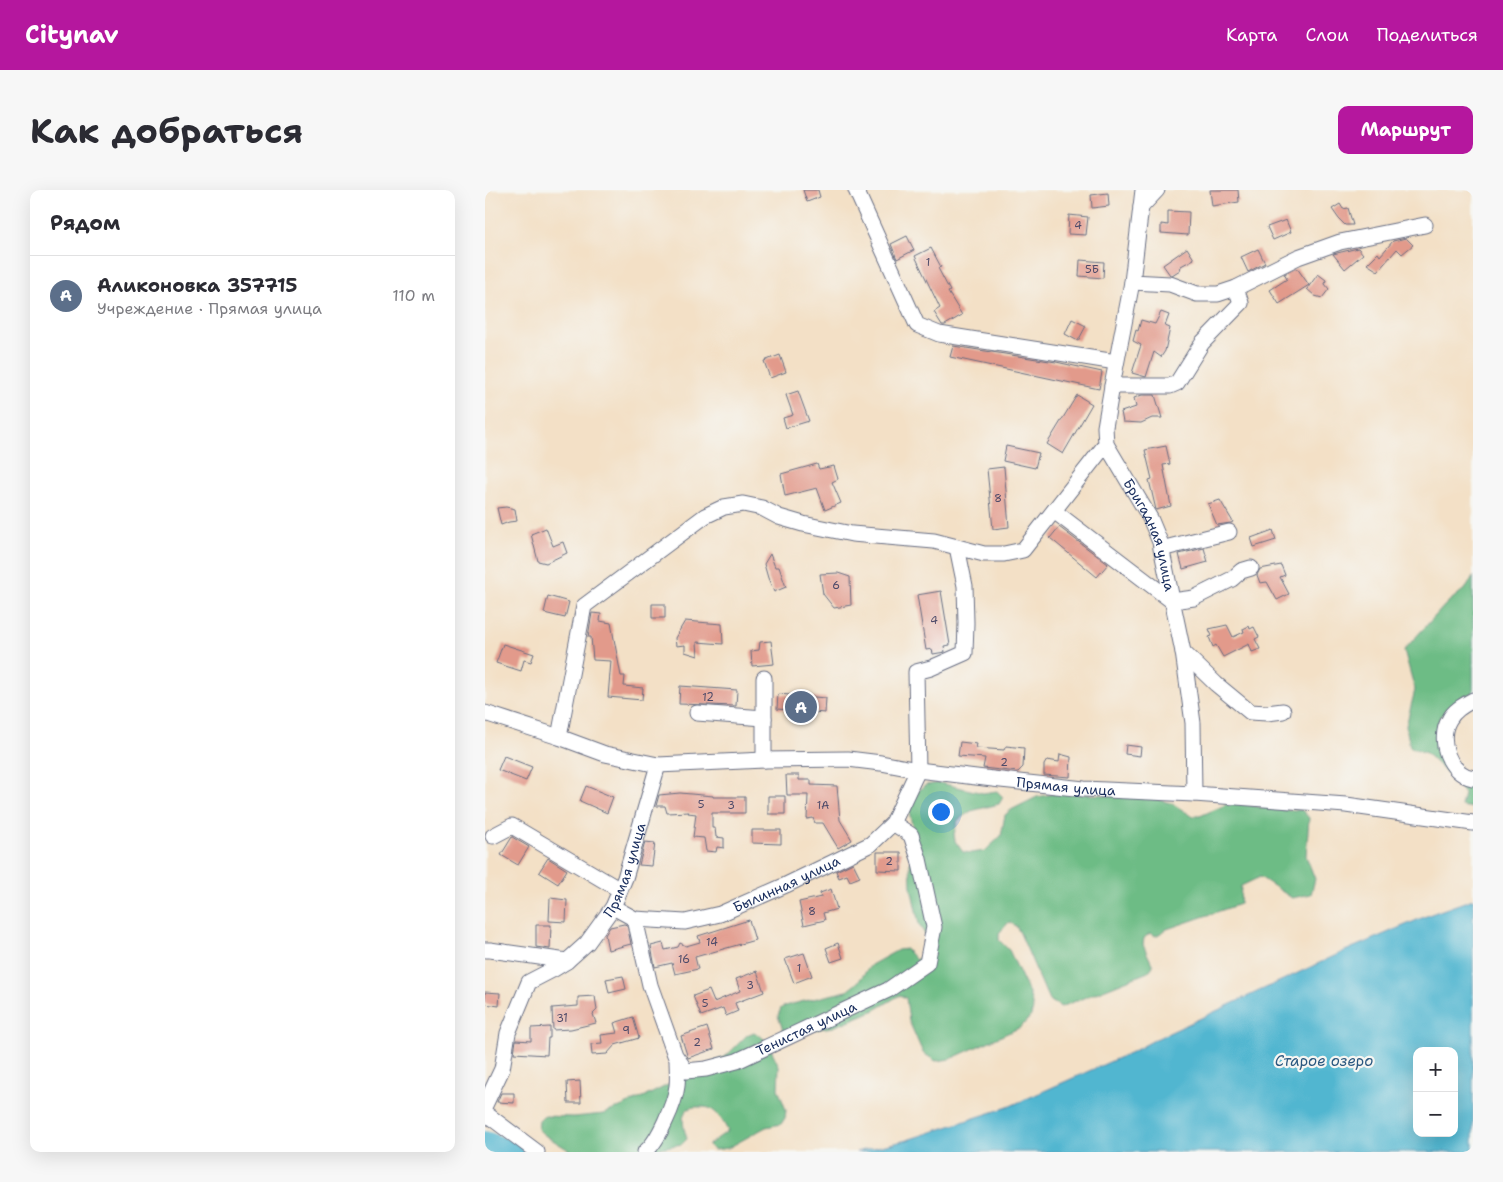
<!DOCTYPE html>
<html lang="ru">
<head>
<meta charset="utf-8">
<style>
  body { margin:0; font-family:"Shantell Sans",sans-serif; background:#f7f7f7; color:#2b2b33 }
  .controls { position:absolute; right:15px; bottom:15px; display:grid; overflow:hidden; border-radius:10px; box-shadow:0 5px 20px #0002 }
  .controls button { width:45px; height:45px; display:grid; place-items:center; padding:0; border:0; border-bottom:1px solid #e1e1e2; background:#fff; color:#2b2b33; font:25px sans-serif }
  .you { position:absolute; left:455px; top:621px; width:18px; height:18px; margin:-12px; border:4px solid #fff; border-radius:50%; background:#1a73e8; box-shadow:0 0 0 8px #1a73e833 }
  .badge { display:grid; place-items:center; width:32px; height:32px; border-radius:50%; background:#b5179e; color:#fff; font-size:16px; font-weight:700 }
  .pin { position:absolute; translate:-50% -50%; border:2px solid #fff; box-shadow:0 1px 5px #0006 }
  .list { margin:0; padding:0; list-style:none }
  h2 { display:flex; justify-content:space-between; align-items:center; height:65px; margin:0; padding:0 20px; font-size:21px }
  h2 small { font-size:16px; font-weight:400; color:#7c7c81 }
  .list li { display:grid; grid-template-columns:32px 1fr auto; gap:15px; align-items:center; box-sizing:border-box; height:80px; padding:0 20px; border-top:1px solid #e1e1e2 }
  .list b { display:block; font-size:19px; white-space:nowrap }
  .list p { margin:0; font-size:16px; white-space:nowrap; color:#7c7c81 }
  .list em { font-size:16px; font-style:normal; color:#7c7c81 }
  .map { position:relative; flex:none; width:988px; height:962px; overflow:hidden; border-radius:10px }
  header { display:flex; align-items:center; gap:30px; box-sizing:border-box; height:70px; padding:0 25px; background:#b5179e; color:#fff }
  header strong { font-size:24px }
  nav { display:flex; gap:28px; margin-inline-start:auto; font-size:18px }
  .intro { display:flex; align-items:center; justify-content:space-between; box-sizing:border-box; height:120px; padding:0 30px }
  h1 { margin:0; font-size:35px }
  .button { padding:12px 22px; border-radius:10px; background:#b5179e; color:#fff; font-size:18px; font-weight:700 }
  main { display:flex; gap:30px; padding:0 30px }
  aside { flex:1; background:#fff; border-radius:10px; box-shadow:0 5px 20px #0002 }
  .map>svg:first-child { display:block }
</style>
</head>
<body>
<header>
<strong>Citynav</strong>
<nav><a>Карта</a><a>Слои</a><a>Поделиться</a></nav>
</header>
<div class="intro"><h1>Как добраться</h1><a class="button">Маршрут</a></div>
<main>
<aside>
<h2>Рядом<small></small></h2>
<ul class="list">
<li><span class="badge" style="background:#5c6f8a">A</span><div><b>Аликоновка 357715</b><p>Учреждение · Прямая улица</p></div><em>110 m</em></li>
</ul>
</aside>
<div class="map">
<svg width="988" height="962" viewBox="0 0 988 962">
  <rect width="100%" height="100%" fill="#f6f6f2"/>
  <filter id="ink" filterUnits="userSpaceOnUse"><feTurbulence type="fractalNoise" baseFrequency=".02" numOctaves="2"/><feDisplacementMap in="SourceGraphic" scale="10" xChannelSelector="R" yChannelSelector="G"/><feConvolveMatrix kernelMatrix="1 2 1 2 8 2 1 2 1" color-interpolation-filters="sRGB"/></filter>
  <filter id="wash" filterUnits="userSpaceOnUse"><feTurbulence type="fractalNoise" baseFrequency=".0096" numOctaves="4" result="noise"/><feDisplacementMap in="SourceGraphic" scale="20" xChannelSelector="R" yChannelSelector="G"/><feGaussianBlur stdDeviation="1.12" result="paint"/><feColorMatrix in="noise" values="0 0 0 0 0 0 0 0 0 0 0 0 0 0 0 0 0 1.4 0 .05"/><feComposite in="paint" operator="in"/></filter>
  <g filter="url(#wash)">
    <rect width="100%" height="100%" fill="#f3e0c6"/>
    <!-- forest -->
    <path fill="#6dbc85" stroke="#447672" d="M988,386V503C974,508 959,518 953,533C951,541 952,553 951,561L968,583L988,593V618L976,616L979,604L970,591L941,563L925,557L921,536L930,500L919,460L962,413L982,397Z
      M455,593L498,603L512,601L518,607L514,614L486,621L473,630L469,644L470,651L478,662L486,663L500,661L516,646L520,625L526,620L552,607L573,603L666,607L688,614L707,626H715L747,612L791,620H817L824,628L821,666L830,689L826,704L807,708L775,687L756,696L755,714L682,739L671,746L665,743L659,748L658,755L668,776L663,782L576,817L564,810L535,743L531,736L524,732L514,743V750L524,760L544,803L548,818L546,826L536,837L465,869L451,871L438,863L424,831L421,808L415,805L390,820L348,837L305,843L298,840L293,826L296,818L303,815L362,801L373,792L386,775L413,760L421,759L431,770L438,765L445,753L434,734L426,697L425,674L431,652L423,617L430,603L441,595Z
      M269,842L282,851L294,876L293,899L301,920L300,928L296,934L281,937L243,958L229,960L223,955L243,941C239,933 234,924 226,919C223,917 219,917 215,917C192,915 198,936 202,949L197,954L175,958L174,962H87L58,944L53,939L54,931L59,926L89,927L119,924L165,904L241,866L262,845Z"/>
    <!-- water -->
    <path fill="#51b6d0" stroke="#367297" fill-rule="evenodd" d="M988,709V962H371L422,950L523,917L649,861L671,849L860,761L946,724ZM932,861H969V943H932Z"/>
    <g fill="none" stroke-linecap="round" stroke-linejoin="round">
      <!-- river -->
      <path stroke="#51b6d0" stroke-width="20" d="M0,951L30,962"/>
    </g>
    <g id="blocks">
      <!-- building -->
      <path fill="#e29a8b" d="M318,0H333L335,7L322,12Z
        M725,0H753L754,12L727,16Z
        M623,3L624,16L607,18L606,5Z
        M855,14L858,19L863,18L868,35H860L854,29L847,19Z
        M683,21L704,22L703,45L676,43V34L683,35Z
        M584,25L603,27L601,45L583,44Z
        M801,30L806,42L788,50L782,37Z
        M422,46L429,60L412,69L406,54Z
        M921,48L928,55L917,64L912,59L893,81L882,74L893,63L895,66L908,51Z
        M446,58L456,77L453,78L465,101L463,102L477,125L460,135H457L449,122L455,118L430,66Z
        M702,58L709,69L696,76L695,80L687,85H685L678,75Z
        M873,58L878,64L860,79L848,64Z
        M773,59L780,73L763,82L756,67Z
        M595,70L619,72L618,88L594,86Z
        M812,78L824,95L794,114L785,100L802,89L799,84Z
        M833,84L841,90L840,94L844,99L837,108L830,106L822,99Z
        M676,122L684,125L680,136L685,138L680,161L676,167L669,162L661,187L647,183L656,155L648,151L651,140L653,141L656,130L670,134Z
        M587,129L601,136L593,151L580,144Z
        M468,156L571,172L617,182L614,199L465,167Z
        M295,165L301,182L285,188L279,171Z
        M313,201L324,231L301,238L298,228L308,225L301,205Z
        M592,205L607,214L578,264L562,254Z
        M657,205H670L677,228H667L656,233L638,232L636,222L651,217L649,208Z
        M521,256L554,263L550,278L518,271Z
        M681,256L685,274L678,275L686,316L671,320L664,290L667,289L660,260Z
        M332,274L334,279L349,276L353,289L347,292L356,313L340,320L332,298L300,306L296,284Z
        M519,277L524,337L508,339L502,279Z
        M735,310L748,332L746,333L732,335L723,314Z
        M21,317L30,319L32,331L24,332L16,335L12,318Z
        M574,337L623,374L612,387L565,348Z
        M61,338L68,356L78,352L82,363L61,373L53,371L46,344Z
        M788,340L791,350L769,357L766,348Z
        M719,358L723,372L698,379L694,364Z
        M285,364L290,377H294L301,397L289,402L283,388L279,374Z
        M796,375L800,385L795,387L804,404L792,410L782,392L775,393L772,385L775,379Z
        M353,383L365,387L366,415L349,418L338,404L335,384Z
        M456,401L465,455L459,456L460,462L448,464L447,459L441,460L432,405Z
        M63,406L84,412L80,428L59,423Z
        M167,414H180V428H167Z
        M107,423L116,424L115,431L126,433L136,486H140L139,496L158,498L157,510L123,507L126,471L108,470L106,447H103Z
        M200,431L237,434L238,454L212,452L213,466L200,462V455L191,456L190,448Z
        M742,435L748,447L759,442L758,439L764,436L765,439L769,437L774,447L770,449L775,459L767,462L764,454L738,467L731,455L728,457L724,447L727,446L724,439Z
        M286,451L289,474L267,476L266,461L274,460L275,452Z
        M18,454L49,464L46,472L39,470L36,481L11,473Z
        M195,496L252,500L251,516L194,514Z
        M293,504L341,508L340,523L292,519Z
        M475,552L492,554L491,558L519,560L521,556L539,558L538,577L533,582L498,578L500,568L473,566Z
        M641,555L656,557L655,566L640,564Z
        M575,564L586,567L585,587L559,585V575L562,570L574,572Z
        M19,566L47,577L41,591L13,580Z
        M301,585H314V590H326V595L352,596L355,630L367,650L353,658L338,633H330L328,628L322,629L323,605H302Z
        M101,596L128,607L122,623L95,611Z
        M195,603L228,606V607H260V623H227V638H230L231,647L239,648V658L232,657L231,662L221,661L219,648L208,647L211,624L203,623L204,622L182,623L180,616H171L174,605Z
        M283,606H300V624H283Z
        M267,640H296V654L267,653Z
        M27,647L44,657L33,675L16,665Z
        M160,652L170,653L167,676L154,675Z
        M392,662H416V681L392,680Z
        M63,668L82,680L73,694L54,682Z
        M368,673L375,687L365,691L362,685L354,688L351,681Z
        M346,699L352,719L338,723L340,730L319,735L314,712L336,707L335,703Z
        M65,708L82,710L81,732L64,731Z
        M264,730L270,750L210,767L213,779L190,784L187,773L170,777L166,756L178,753L180,760L193,757L195,753L201,756L215,752L213,746Z
        M139,734L142,735L146,754L123,760L120,745L125,737Z
        M51,735H66L65,759L51,757Z
        M353,753L358,768L346,772L341,758Z
        M319,763L327,786L309,793L300,769Z
        M272,781L279,802L250,813L253,821L241,826L238,818L216,826L208,806L224,800L229,812L255,801L251,789Z
        M138,786L141,799L124,803L121,789Z
        M0,802L15,803L14,816L0,814Z
        M110,806L112,820L108,824L111,833L86,839L68,840L67,818L93,816V807Z
        M148,827L154,848L130,855L122,864L107,865L106,854L117,853L116,845L132,843L129,833Z
        M65,837V848H63L62,865L29,863L31,850L46,851V838Z
        M222,837L229,859L203,868L196,846Z
        M95,891L96,913H83L82,892Z
        M16,903H29V913L12,912Z"/>
    </g>
  </g>
  <g filter="url(#ink)">
    <use href="#blocks" fill-opacity="0" stroke="#676d82" stroke-width="1"/>
    <g fill="none" stroke-linecap="round" stroke-linejoin="round">
      <defs>
        <g id="minor">
          <path d="M371,0L432,135L454,144L631,172"/>
          <path id="s1" d="M658,0L647,92L627,196L620,237L621,254L665,328L675,352L698,462L708,533L709,604"/>
          <path d="M656,17L672,0"/>
          <path d="M647,92L685,94L712,104H733L751,98L813,67L855,52L940,35"/>
          <path d="M627,196H685L692,193L717,153L756,113L751,98"/>
          <path d="M569,321L687,411L709,408L747,389L756,381L766,378"/>
          <path d="M676,359L744,342"/>
          <path d="M698,462L731,494L765,522L782,523L798,521"/>
          <path d="M279,488V570"/>
          <path d="M988,510C979,515 969,520 964,530C952,550 964,584 988,588"/>
          <path id="s2" d="M0,523L74,547L120,564L173,575L279,570L363,569L396,573L433,580L516,590L599,599L709,604L861,615L988,633"/>
          <path d="M212,523L279,528"/>
          <path d="M74,547L99,416L220,326L239,317L258,314L277,318L294,327L318,334L367,344L449,351L499,364H519L538,360L621,254"/>
          <path d="M8,646L27,636L135,700"/>
          <path id="s3" d="M128,717L150,729L200,732L235,724L301,695L386,654L408,633L433,580L431,482L446,478L480,463L481,433L480,396L472,357"/>
          <path id="s4" d="M150,729L165,795L190,865L201,881L221,879L252,871L403,800L442,773L449,737L434,669L426,645L408,633"/>
          <path d="M0,760H5L82,771"/>
          <path id="s5" d="M0,915L17,879L23,843L44,792L69,779L82,771L102,753L128,717L140,688L173,575"/>
          <path d="M0,923L52,962"/>
          <path d="M160,962C173,952 190,913 192,896C193,887 192,878 192,869"/>
        </g>
      </defs>
      <!-- minor casing -->
      <use href="#minor" stroke="#676d82" stroke-width="17"/>
      <!-- minor -->
      <use href="#minor" stroke="#fff" stroke-width="15"/>
    </g>
  </g>
  <g text-anchor="middle" dominant-baseline="central" stroke-width="4.5" stroke-linejoin="round" paint-order="stroke">
    <!-- number labels -->
    <g font-size="11" fill="#4d4a69">
      <text x="593" y="35">4</text>
      <text x="443" y="72">1</text>
      <text x="607" y="79">5Б</text>
      <text x="513" y="308">8</text>
      <text x="351" y="395">6</text>
      <text x="449" y="430">4</text>
      <text x="223" y="507">12</text>
      <text x="519" y="572">2</text>
      <text x="216" y="614">5</text>
      <text x="246" y="615">3</text>
      <text x="338" y="615">1А</text>
      <text x="404" y="671">2</text>
      <text x="327" y="721">8</text>
      <text x="227" y="752">14</text>
      <text x="199" y="769">16</text>
      <text x="314" y="778">1</text>
      <text x="265" y="795">3</text>
      <text x="220" y="813">5</text>
      <text x="77" y="828">31</text>
      <text x="141" y="840">9</text>
      <text x="212" y="852">2</text>
    </g>
    <!-- street labels -->
    <g font-size="14" fill="#1b2f5e" stroke="#f6f6f2">
      <text stroke="none"><textPath href="#s1" startOffset="359">Бригадная улица</textPath></text>
      <text stroke="none"><textPath href="#s2" startOffset="591">Прямая улица</textPath></text>
      <text stroke="none"><textPath href="#s5" startOffset="285">Прямая улица</textPath></text>
      <text stroke="none"><textPath href="#s3" startOffset="184">Былинная улица</textPath></text>
      <text stroke="none"><textPath href="#s4" startOffset="290">Тенистая улица</textPath></text>
    </g>
    <!-- water labels -->
    <g font-size="15" font-style="italic" fill="#2b5880" stroke="#f6f6f2">
      <text x="839" y="871">Старое озеро</text>
    </g>
  </g>
</svg>
<div class="controls">
<button>+</button>
<button>−</button>
</div>
<div class="you"></div>
<div class="pin badge" style="left:316px;top:517px;background:#5c6f8a">A</div>
</div>
</main>
</body>
</html>
